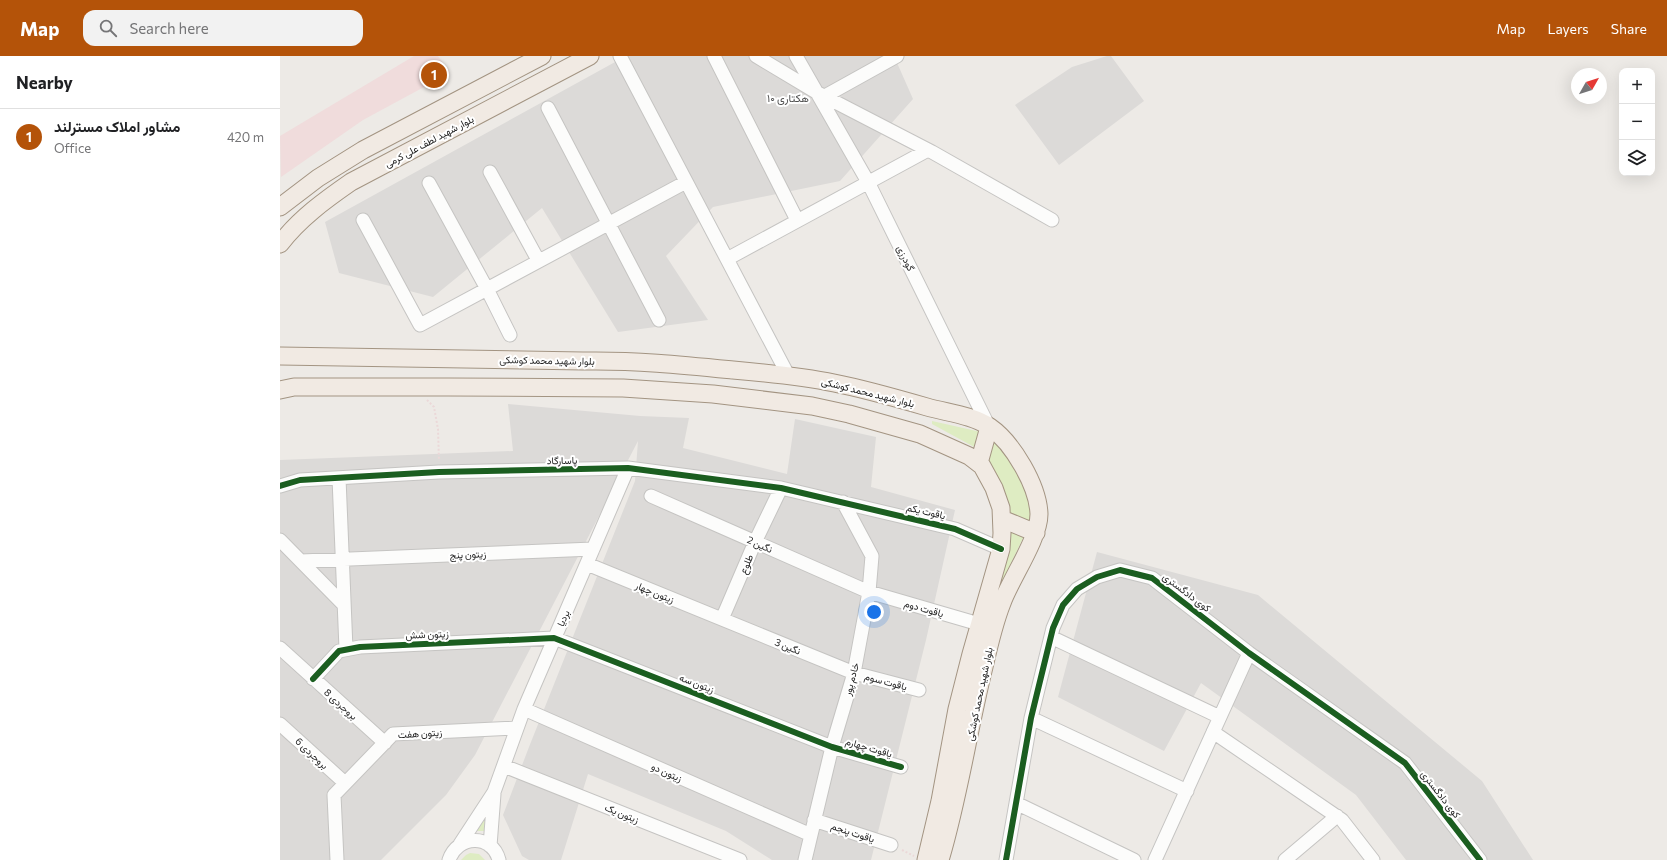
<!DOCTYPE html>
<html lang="en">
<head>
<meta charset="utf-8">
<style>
  body { margin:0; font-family:Commissioner,Vazirmatn,sans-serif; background:#f2f2f2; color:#202124 }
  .controls { position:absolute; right:12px; top:12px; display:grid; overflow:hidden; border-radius:8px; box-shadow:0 4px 16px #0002 }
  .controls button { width:36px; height:36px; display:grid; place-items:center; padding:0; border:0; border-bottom:1px solid #e0e0e0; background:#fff; color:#202124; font:20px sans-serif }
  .compass { position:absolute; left:1291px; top:12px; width:36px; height:36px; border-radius:50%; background:#fff; box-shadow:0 4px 16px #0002; rotate:51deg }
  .you { position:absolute; left:594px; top:556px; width:14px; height:14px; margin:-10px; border:3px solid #fff; border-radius:50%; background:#1a73e8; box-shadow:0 0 0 6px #1a73e833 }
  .badge { display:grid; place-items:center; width:26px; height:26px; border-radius:50%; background:#b45309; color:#fff; font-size:13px; font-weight:700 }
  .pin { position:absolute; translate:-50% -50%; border:2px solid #fff; box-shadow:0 1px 4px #0006 }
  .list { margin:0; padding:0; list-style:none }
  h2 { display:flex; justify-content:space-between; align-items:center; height:52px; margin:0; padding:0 16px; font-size:17px }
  h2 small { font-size:13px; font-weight:400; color:#757577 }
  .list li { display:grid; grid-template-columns:26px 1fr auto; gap:12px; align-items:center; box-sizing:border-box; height:56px; padding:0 16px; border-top:1px solid #e0e0e0 }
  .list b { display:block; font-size:15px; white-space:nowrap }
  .list p { margin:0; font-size:13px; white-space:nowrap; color:#757577 }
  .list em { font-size:13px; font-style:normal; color:#757577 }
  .icon { flex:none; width:22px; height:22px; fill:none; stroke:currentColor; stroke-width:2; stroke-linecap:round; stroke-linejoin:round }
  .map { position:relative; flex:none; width:1387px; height:804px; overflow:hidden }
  header { display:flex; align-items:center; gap:24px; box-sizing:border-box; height:56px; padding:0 20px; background:#b45309; color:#fff }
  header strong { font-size:19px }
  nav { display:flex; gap:22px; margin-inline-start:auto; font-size:14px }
  .search { width:280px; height:36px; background:#f2f2f2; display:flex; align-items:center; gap:10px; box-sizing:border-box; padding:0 14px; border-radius:12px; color:#757577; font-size:15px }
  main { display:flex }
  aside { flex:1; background:#fff }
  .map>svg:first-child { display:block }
</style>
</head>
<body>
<header>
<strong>Map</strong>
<div class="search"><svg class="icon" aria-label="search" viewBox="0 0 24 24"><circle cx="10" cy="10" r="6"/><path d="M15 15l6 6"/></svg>Search here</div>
<nav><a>Map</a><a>Layers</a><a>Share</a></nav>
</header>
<main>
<aside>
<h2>Nearby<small></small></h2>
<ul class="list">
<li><span class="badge">1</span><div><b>مشاور املاک مسترلند</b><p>Office</p></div><em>420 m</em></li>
</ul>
</aside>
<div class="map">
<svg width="1387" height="804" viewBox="0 0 1387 804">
  <rect width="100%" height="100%" fill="#edeae6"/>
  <!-- residential -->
  <path fill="#dcdad8" d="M346,0H614L633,43L560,125L433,151L386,200L428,264L338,276L262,152L153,241L59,217L45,166Z
    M827,0H831L864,45L779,109L735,49L792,11Z
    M228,348L360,360L409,362L403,392L507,418L515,363L596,381L591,431L675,454L646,584L591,804H492L446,775L308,718L281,804H249L242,800L223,759L249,691L355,425L358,385L195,699L166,739L101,804H0V404L233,395Z
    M817,496L978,539L1202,725L1253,804H1126L1076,739L921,627L884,695L778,641Z"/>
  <!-- commercial -->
  <path fill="#f0dcdc" d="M134,0H158L170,17L83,64L1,121L0,80Z"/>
  <!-- grass -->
  <path fill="#deecc2" d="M652,365L701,376L696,392L652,368Z
    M713,381L722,390L751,442L752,471L727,461L707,407Z
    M728,474L744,480L721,528Z
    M207,759L205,775H194Z
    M190,797L199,798L205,804H181L186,799Z"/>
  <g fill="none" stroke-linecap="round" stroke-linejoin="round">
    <defs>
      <path id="minor" d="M340,0L508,319
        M434,0L517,164
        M476,0L536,36L652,96L772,164
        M516,0L588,126L709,371
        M545,40L617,0
        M268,52L379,264
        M210,116L258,204
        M149,127L207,233L230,279
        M83,164L140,269L406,126
        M447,203L648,94
        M59,422L66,593
        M0,430L20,424L159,416L348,412L501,432L675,473L721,493
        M371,440L589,536L699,568
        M0,484L64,549
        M21,505L313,493
        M307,508L574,617L639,634
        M442,563L475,486L501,432
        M771,581L940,661
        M0,592L105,687
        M33,623L59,595L80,591L274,582L552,691L621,711
        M244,653L531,779
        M751,662L907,735
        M0,668L65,727
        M933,676L1062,764L1093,804
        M224,710L460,804
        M736,747L854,804
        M534,764L611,789
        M180,788L214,736L244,653L348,412
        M210,790L214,738
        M57,804L54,739L113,678L237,672
        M169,804C177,779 212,777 219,804
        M525,804L552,691L574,617L589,536L592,500L563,446
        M726,804L751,662L773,572L783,549L797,533L817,521L840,514L872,522L969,597L1125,707L1200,804
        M875,804L969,597
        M1005,804L1057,760"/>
      <path id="major" d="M0,151L38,122L83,94L262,0
        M0,188C19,163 45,144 71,126L310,0
        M0,300L303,305C354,304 403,309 453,314C487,317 520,320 554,327C585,333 616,342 647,351C668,357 692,359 710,371C733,387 758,430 759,458C759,483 731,522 722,547C714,567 709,589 704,611C688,675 679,741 660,804
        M0,334L14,331H168L343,332L433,338L532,350L569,358L640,378L689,400L702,410L714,432L721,452L722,477L721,493L691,598L677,653L660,745L646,804
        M699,407L709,371
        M722,463L756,477"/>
    </defs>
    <!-- minor casing -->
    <use href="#minor" stroke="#c5c4c2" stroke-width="15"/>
    <!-- major casing -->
    <use href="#major" stroke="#a39482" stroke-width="19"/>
    <!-- path -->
    <path stroke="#ebd8d8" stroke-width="2" stroke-dasharray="2 2" stroke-linecap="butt" d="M147,344L154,351L158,373L159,405
      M622,794L634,800"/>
    <!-- minor -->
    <use href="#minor" stroke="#fcfcfb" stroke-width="13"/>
    <!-- major -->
    <use href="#major" stroke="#f1eae3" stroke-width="17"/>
    <defs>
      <path id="cycleway" d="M0,430L20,424L159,416L348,412L501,432L675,473L721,493
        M33,623L59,595L80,591L274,582L552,691L621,711
        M726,804L751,662L773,572L783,549L797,533L817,521L840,514L872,522L969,597L1125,707L1200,804"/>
    </defs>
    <!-- cycleway casing -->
    <use href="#cycleway" stroke="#fff" stroke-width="8"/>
    <!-- cycleway -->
    <use href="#cycleway" stroke="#1b5e20" stroke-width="6"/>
  </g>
  <g text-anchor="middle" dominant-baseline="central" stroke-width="4" stroke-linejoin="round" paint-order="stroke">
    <!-- street labels -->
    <g font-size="10" fill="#1e1e1e" stroke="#fff">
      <text transform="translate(149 85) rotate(-28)">بلوار شهید لطف علی کرمی</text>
      <text transform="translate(626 202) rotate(64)">گودرزی</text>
      <text transform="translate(267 304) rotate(1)">بلوار شهید محمد کوشکی</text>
      <text transform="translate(588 336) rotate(14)">بلوار شهید محمد کوشکی</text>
      <text transform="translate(282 404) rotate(-1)">پاسارگاد</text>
      <text transform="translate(646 455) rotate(13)">یاقوت یکم</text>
      <text transform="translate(480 488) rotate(24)">نگین 2</text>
      <text transform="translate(188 498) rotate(-2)">زیتون پنج</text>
      <text transform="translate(466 508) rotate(-67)">طلوع</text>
      <text transform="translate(375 536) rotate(22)">زیتون چهار</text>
      <text transform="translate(907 536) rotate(37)">کوی دادگستری</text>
      <text transform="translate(644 552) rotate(16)">یاقوت دوم</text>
      <text transform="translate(283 562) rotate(-66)">بردیا</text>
      <text transform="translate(147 578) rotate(-2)">زیتون شش</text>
      <text transform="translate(508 590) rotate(22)">نگین 3</text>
      <text transform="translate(571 623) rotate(-75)">خادم پور</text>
      <text transform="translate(606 625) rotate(15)">یاقوت سوم</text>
      <text transform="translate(417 627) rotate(21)">زیتون سه</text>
      <text transform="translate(699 638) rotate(-78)">بلوار شهید محمد کوشکی</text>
      <text transform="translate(61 648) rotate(42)">بروجردی 8</text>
      <text transform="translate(140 677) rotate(-3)">زیتون هفت</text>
      <text transform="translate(589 691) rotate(16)">یاقوت چهارم</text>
      <text transform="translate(32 697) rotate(43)">بروجردی 6</text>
      <text transform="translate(387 716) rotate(24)">زیتون دو</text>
      <text transform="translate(1161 738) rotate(52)">کوی دادگستری</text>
      <text transform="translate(342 757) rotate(22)">زیتون یک</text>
      <text transform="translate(573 776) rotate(18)">یاقوت پنجم</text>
    </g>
    <!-- neighbourhood labels -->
    <g font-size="11" fill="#515151" stroke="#fff">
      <text x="508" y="41">۱۰ هکتاری</text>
    </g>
  </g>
</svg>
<div class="controls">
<button>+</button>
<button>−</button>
<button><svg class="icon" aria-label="layers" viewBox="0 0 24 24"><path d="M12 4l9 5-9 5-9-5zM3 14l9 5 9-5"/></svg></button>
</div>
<svg class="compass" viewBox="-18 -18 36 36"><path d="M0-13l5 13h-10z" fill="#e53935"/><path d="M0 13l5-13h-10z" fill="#757577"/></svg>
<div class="you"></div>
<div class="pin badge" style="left:154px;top:19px">1</div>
</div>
</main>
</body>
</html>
